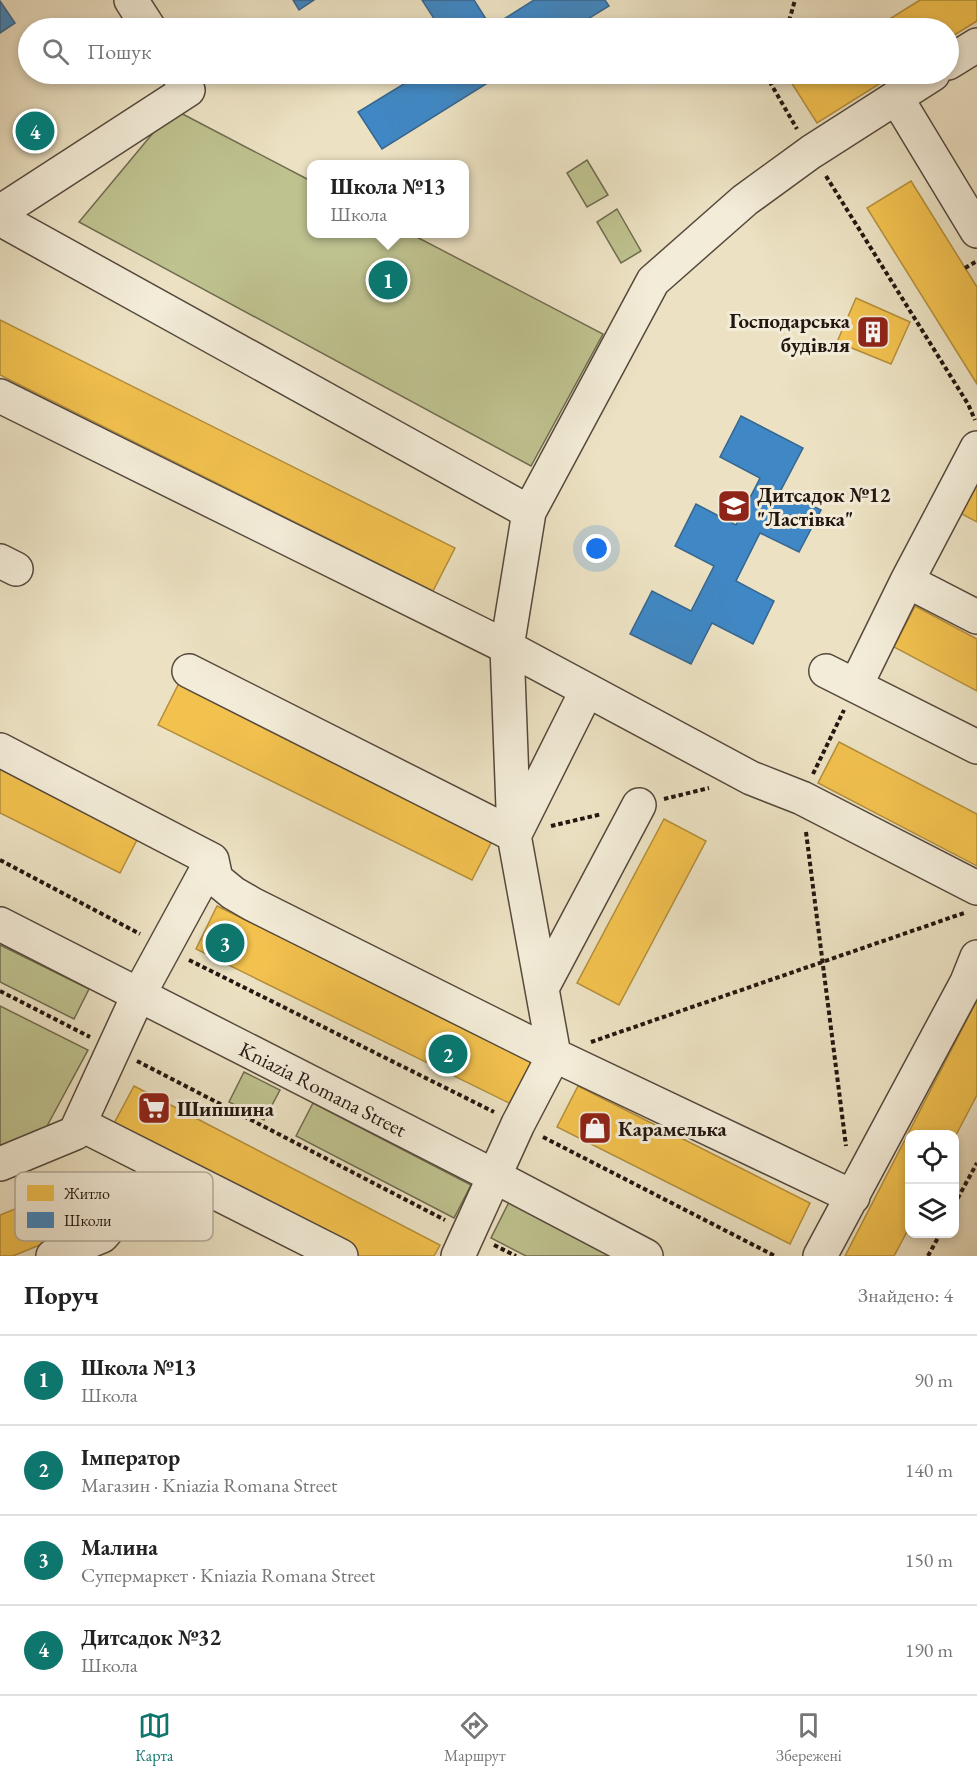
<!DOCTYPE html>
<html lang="uk">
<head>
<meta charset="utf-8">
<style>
  body { margin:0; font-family:"EB Garamond",serif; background:#f2f2f2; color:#222 }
  .controls { position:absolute; right:18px; bottom:18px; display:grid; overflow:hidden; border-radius:12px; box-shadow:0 3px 9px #0003 }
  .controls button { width:54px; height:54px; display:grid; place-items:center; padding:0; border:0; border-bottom:2px solid #e0e0e0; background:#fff; color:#222; font:30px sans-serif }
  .you { position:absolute; left:597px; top:549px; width:21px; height:21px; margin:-15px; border:4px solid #fff; border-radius:50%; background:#1a73e8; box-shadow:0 0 0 9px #1a73e833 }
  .badge { display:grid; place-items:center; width:39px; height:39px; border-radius:50%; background:#0f766e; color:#fff; font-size:20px; font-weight:700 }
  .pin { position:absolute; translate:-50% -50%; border:3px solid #fff; box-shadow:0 2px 6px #0006 }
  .popup { position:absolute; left:307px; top:160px; width:162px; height:78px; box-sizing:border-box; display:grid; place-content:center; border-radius:12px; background:#fff; filter:drop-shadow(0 2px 4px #0005); font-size:20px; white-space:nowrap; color:#767676 }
  .popup b { font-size:22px; color:#222 }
  .popup::after { content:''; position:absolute; left:50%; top:100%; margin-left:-12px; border:12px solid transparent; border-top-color:#fff }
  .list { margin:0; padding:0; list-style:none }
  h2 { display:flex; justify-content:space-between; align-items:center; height:78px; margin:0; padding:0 24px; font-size:26px }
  h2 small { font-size:20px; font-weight:400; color:#767676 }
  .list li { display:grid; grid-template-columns:39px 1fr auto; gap:18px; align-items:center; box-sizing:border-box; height:90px; padding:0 24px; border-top:2px solid #e0e0e0 }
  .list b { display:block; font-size:22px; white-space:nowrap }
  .list p { margin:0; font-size:20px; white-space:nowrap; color:#767676 }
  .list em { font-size:20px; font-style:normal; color:#767676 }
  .icon { flex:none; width:33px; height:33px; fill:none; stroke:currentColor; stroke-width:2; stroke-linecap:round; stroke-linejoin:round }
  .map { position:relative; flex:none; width:977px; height:1256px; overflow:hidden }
  .search { position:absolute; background:#fff; box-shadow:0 3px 9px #0003; left:18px; right:18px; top:18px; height:66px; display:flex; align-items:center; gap:15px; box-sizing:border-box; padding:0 21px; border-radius:33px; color:#767676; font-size:22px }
  .sheet { height:438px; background:#fff }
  nav { display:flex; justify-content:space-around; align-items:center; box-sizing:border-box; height:84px; border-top:2px solid #e0e0e0; background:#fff; font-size:16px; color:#767676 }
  nav a { display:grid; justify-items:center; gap:3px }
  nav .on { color:#0f766e }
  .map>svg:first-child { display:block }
</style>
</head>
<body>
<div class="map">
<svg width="977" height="1256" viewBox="0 0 977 1256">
  <rect width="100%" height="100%" fill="#ece2c3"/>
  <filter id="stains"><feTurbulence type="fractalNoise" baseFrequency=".00333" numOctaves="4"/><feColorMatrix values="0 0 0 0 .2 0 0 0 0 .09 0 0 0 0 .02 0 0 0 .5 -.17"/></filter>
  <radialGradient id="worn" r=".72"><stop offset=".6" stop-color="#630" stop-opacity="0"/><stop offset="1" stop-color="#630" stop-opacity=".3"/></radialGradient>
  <!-- green -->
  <path fill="#bec28f" stroke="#706c50" stroke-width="1.5" d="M173,109L311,181L312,234H411L603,334L531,466L79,222Z
    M587,160L608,195L587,207L567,173Z
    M617,209L641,251L621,263L597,222Z
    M0,945L89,989L74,1019L0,982Z
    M0,1006L88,1050L40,1139L0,1155Z
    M244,1072L280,1090L264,1120L229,1102Z
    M313,1103L471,1185L454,1218L296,1136Z
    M509,1202L614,1256H526L491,1238Z"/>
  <!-- homes -->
  <path fill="#f2c14e" stroke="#b48e3b" stroke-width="1.5" d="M920,0H977V21L948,39V28H875Z
    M804,74H895L817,123L791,82Z
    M911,181L977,287V384L867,208Z
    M856,298L910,322L891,364L837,342Z
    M0,320L455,548L433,591L0,375Z
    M977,481V522L960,513Z
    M915,606L977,639V691L894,647Z
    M180,681L494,837L472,880L158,725Z
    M839,742L977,814V866L818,783Z
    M0,764L140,834L120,873L0,813Z
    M664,819L706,841L619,1005L577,983Z
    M217,906L535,1062L513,1105L196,949Z
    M977,1000V1095L954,1139V1134H910V1226L894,1256H845Z
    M134,1086L440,1245L434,1256H357L111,1129Z
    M578,1086L810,1203L790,1244L557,1127Z
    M75,1185L91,1224L13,1256H0V1215Z"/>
  <!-- schools -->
  <path fill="#3f88c5" stroke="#37668f" stroke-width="1.5" d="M293,0H314L299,10Z
    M422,0H474L491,27L534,0H605L609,6L573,28H440Z
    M0,1L15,23L0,33Z
    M420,74H502L382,149L358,112Z
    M741,416L803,448L781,490L821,510L799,552L760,533L736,581L774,601L753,644L712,623L691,664L630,634L652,591L691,611L714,566L675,546L696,504L736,525L760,478L720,457Z"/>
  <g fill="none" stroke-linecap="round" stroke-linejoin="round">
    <defs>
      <path id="minor" d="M131,0L149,28
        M948,63L977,45
        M896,97L977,231
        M0,212L188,90L178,74
        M0,219L529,512L653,281L745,200L811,152L933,74
        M0,396L507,647L514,835L554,1055L518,1124L458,1256
        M529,512L507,647L751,778L802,798L977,888
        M0,561L16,569
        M907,581L977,617
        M189,671L514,835
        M826,671L977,747
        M856,685L907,581L977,448
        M0,750L212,860L138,996L75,1133L0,1164
        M515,834L587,690
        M212,860L216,879L233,893L252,904L554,1055L853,1197
        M0,924L494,1176L646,1256
        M542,988L639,805
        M80,1124L341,1256
        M53,1256L102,1236L163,1166
        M820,1256L967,982L977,957"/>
    </defs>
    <!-- minor casing -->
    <use href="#minor" stroke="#55493d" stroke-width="36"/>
    <!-- path -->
    <path stroke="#231610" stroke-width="4" stroke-dasharray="4.5 3" stroke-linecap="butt" d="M787,28L795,0
      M774,74L771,84L797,129
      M826,176L968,404L975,420
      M965,268L977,261
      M813,774L844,710
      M664,799L709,788
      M551,826L602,814
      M806,832L846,1146
      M0,860L140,934
      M189,960L494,1112
      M0,991L90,1037
      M591,1042L964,913
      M137,1061L445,1220
      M543,1137L775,1256
      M954,1205L977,1163
      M494,1245L516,1256
      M928,1256L940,1234"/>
    <!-- minor -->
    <use href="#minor" stroke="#f3ecd8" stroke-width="33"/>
  </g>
  <!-- icons -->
  <defs>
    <symbol id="building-square" viewBox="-11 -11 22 22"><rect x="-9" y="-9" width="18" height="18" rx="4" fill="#8f2418" stroke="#f3ecd8"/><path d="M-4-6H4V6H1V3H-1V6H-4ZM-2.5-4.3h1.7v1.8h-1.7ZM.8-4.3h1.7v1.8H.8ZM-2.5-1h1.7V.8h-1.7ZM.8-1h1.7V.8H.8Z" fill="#fff"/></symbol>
    <symbol id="school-square" viewBox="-11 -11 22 22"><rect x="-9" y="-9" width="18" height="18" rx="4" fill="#8f2418" stroke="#f3ecd8"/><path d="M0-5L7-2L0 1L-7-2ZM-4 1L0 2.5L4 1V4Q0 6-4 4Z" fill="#fff"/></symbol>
    <symbol id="supermarket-square" viewBox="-11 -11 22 22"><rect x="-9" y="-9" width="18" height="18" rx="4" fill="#8f2418" stroke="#f3ecd8"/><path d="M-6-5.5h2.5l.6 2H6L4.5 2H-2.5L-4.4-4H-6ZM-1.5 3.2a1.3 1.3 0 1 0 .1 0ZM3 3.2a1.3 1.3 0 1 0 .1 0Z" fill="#fff"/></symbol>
    <symbol id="shop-square" viewBox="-11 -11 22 22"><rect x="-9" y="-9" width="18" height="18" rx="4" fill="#8f2418" stroke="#f3ecd8"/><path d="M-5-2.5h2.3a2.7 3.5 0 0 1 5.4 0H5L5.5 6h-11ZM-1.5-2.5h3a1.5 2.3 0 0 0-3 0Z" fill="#fff"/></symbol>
  </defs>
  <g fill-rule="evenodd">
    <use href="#building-square" x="854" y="313" width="38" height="38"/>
    <use href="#school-square" x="715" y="487" width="38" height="38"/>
    <use href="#supermarket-square" x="135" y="1089" width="38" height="38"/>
    <use href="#shop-square" x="576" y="1109" width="38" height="38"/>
  </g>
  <g text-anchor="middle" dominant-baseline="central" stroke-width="6" stroke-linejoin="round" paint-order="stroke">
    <!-- poi labels -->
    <g font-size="21" font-weight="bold" fill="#231610" stroke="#f3ecd8" text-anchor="start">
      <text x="850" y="320" text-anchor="end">Господарська<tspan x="850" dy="24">будівля</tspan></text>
      <text x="757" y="494">Дитсадок №12<tspan x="757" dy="24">"Ластівка"</tspan></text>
      <text x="177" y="1108">Шипшина</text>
      <text x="618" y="1128">Карамелька</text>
    </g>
    <!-- street labels -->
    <g font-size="21" fill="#231610" stroke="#f3ecd8">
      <text transform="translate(323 1089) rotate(27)">Kniazia Romana Street</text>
    </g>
  </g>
  <!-- legend -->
  <rect x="15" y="1172" width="198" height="69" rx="9" fill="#f3ecd8" stroke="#b5ac9c" stroke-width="1.5"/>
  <rect x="27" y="1185" width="27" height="16" fill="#f2c14e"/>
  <rect x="27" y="1212" width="27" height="16" fill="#3f88c5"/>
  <g font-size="16" fill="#231610">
    <text x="64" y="1199">Житло</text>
    <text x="64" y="1226">Школи</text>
  </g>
  <rect width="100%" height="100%" filter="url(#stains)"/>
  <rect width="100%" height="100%" fill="url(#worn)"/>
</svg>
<div class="controls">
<button><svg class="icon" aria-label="locate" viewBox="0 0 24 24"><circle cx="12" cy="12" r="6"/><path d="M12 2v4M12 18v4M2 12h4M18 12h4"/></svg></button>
<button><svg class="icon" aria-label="layers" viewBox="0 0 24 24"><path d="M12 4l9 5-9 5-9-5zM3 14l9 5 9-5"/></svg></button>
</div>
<div class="you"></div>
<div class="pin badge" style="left:388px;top:280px">1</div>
<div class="popup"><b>Школа №13</b>Школа</div>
<div class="pin badge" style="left:448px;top:1054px">2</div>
<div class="pin badge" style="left:225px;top:943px">3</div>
<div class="pin badge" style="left:35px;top:131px">4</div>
<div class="search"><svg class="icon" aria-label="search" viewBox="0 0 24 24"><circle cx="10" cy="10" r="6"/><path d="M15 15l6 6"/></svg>Пошук</div>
</div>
<section class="sheet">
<h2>Поруч<small>Знайдено: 4</small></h2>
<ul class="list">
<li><span class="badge">1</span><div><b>Школа №13</b><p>Школа</p></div><em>90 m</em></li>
<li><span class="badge">2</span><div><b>Імператор</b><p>Магазин · Kniazia Romana Street</p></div><em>140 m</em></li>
<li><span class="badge">3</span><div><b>Малина</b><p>Супермаркет · Kniazia Romana Street</p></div><em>150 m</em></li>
<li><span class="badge">4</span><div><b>Дитсадок №32</b><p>Школа</p></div><em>190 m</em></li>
</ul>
</section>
<nav>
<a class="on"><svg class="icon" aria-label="map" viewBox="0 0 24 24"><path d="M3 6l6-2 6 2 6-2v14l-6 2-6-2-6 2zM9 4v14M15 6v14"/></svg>Карта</a>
<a><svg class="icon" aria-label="directions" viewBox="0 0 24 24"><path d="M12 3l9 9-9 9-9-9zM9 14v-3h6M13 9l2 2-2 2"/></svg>Маршрут</a>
<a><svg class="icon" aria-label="saved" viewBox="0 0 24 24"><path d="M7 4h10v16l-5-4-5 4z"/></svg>Збережені</a>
</nav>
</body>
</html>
